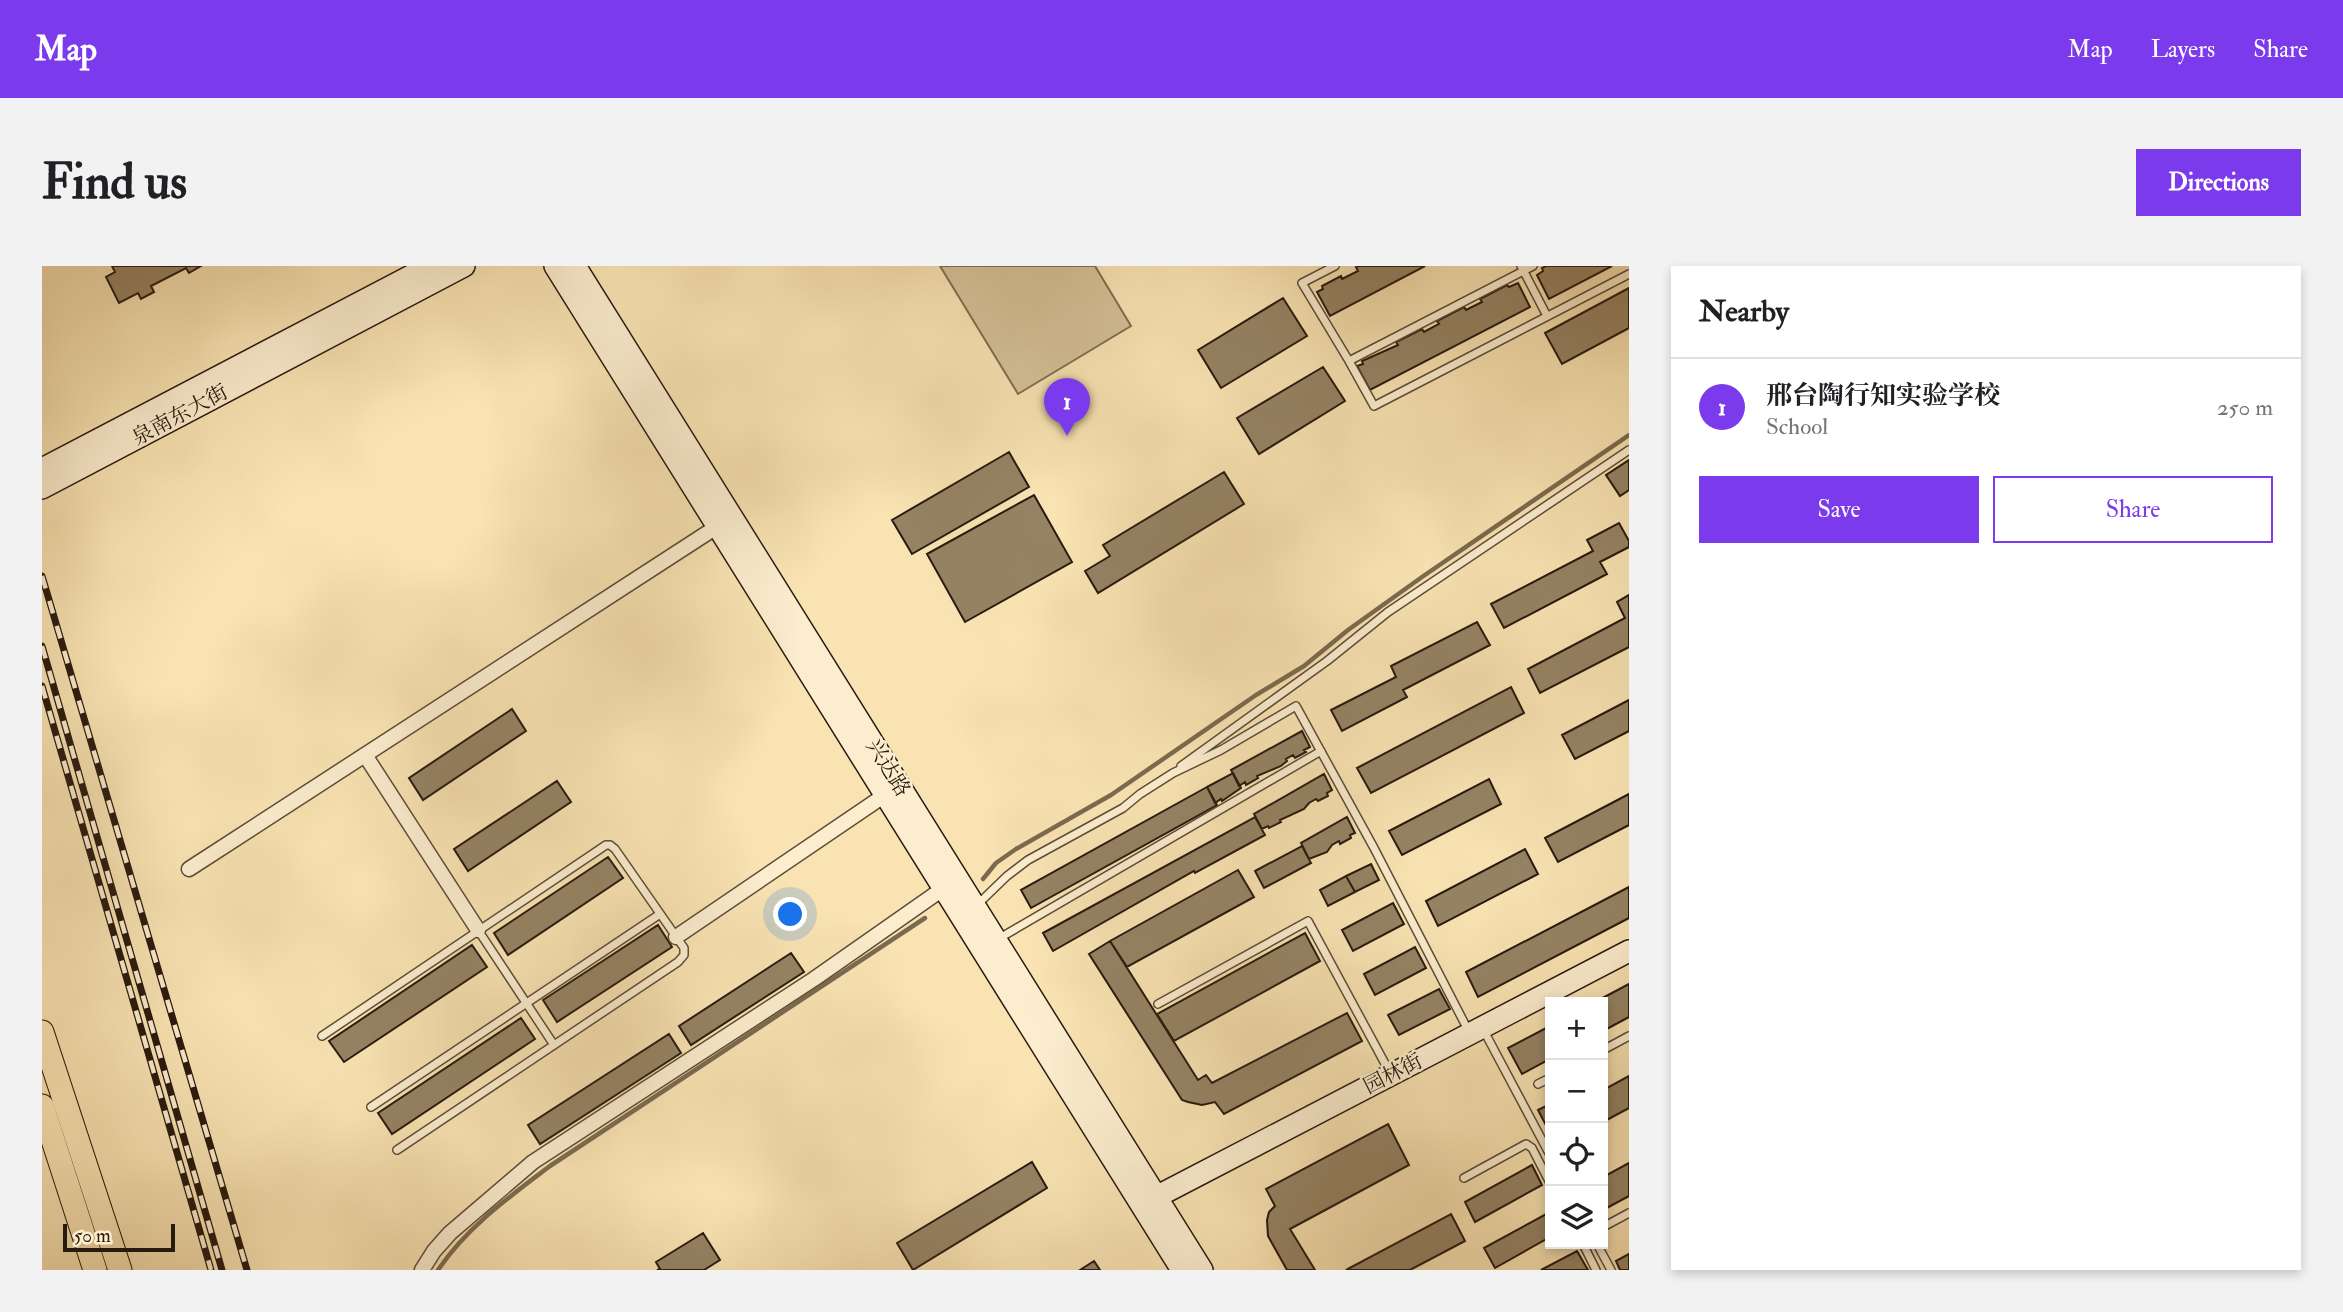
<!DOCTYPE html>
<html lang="en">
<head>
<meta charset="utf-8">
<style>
  body { margin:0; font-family:"IM FELL Double Pica","Noto Serif SC",serif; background:#f2f2f2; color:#202124 }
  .controls { position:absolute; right:21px; bottom:21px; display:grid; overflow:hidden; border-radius:0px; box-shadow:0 4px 10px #0003 }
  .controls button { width:63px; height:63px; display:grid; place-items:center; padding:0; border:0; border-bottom:2px solid #e0e0e0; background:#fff; color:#202124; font:35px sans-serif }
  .scale { position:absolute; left:21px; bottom:18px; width:112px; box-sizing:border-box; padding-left:7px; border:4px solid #281a0e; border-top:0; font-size:19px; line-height:24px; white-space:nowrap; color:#281a0e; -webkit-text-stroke:5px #fbedce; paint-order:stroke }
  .you { position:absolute; left:749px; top:649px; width:24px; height:24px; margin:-18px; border:5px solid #fff; border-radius:50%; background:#1a73e8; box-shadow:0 0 0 10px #1a73e833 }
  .badge { display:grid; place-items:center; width:46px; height:46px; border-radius:50%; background:#7c3aed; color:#fff; font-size:23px; font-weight:700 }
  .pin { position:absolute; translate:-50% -58px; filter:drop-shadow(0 2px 4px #0008) }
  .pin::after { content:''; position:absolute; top:37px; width:24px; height:21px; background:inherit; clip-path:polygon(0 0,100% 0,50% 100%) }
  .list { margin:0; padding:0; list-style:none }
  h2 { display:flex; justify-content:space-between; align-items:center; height:91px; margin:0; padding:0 28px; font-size:30px }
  h2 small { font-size:23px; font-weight:400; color:#757577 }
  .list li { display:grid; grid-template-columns:46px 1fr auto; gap:21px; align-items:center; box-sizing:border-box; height:98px; padding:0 28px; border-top:2px solid #e0e0e0 }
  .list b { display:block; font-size:26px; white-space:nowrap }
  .list p { margin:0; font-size:23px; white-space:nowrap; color:#757577 }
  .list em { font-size:23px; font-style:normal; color:#757577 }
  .actions { display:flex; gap:14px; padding:21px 28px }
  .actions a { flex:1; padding:16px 0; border:2px solid #7c3aed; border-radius:0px; text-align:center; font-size:24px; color:#7c3aed }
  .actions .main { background:#7c3aed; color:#fff }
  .icon { flex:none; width:38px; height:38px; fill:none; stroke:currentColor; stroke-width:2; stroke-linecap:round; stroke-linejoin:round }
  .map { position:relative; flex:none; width:1587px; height:1004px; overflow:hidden; border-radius:0px }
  header { display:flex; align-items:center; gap:42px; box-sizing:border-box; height:98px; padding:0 35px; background:#7c3aed; color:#fff }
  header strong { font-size:33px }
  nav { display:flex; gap:38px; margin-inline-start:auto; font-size:24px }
  .intro { display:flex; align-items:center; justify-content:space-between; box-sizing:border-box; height:168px; padding:0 42px }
  h1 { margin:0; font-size:49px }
  .button { padding:18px 32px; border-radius:0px; background:#7c3aed; color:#fff; font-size:24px; font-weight:700 }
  main { display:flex; gap:42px; padding:0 42px }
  aside { flex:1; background:#fff; border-radius:0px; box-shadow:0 4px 10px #0003 }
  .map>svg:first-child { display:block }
</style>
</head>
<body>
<header>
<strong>Map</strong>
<nav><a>Map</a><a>Layers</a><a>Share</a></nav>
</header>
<div class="intro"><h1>Find us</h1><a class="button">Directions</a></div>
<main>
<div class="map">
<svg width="1587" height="1004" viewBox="0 0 1587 1004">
  <rect width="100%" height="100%" fill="#f9e3b3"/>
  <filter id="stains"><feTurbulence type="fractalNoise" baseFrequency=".00286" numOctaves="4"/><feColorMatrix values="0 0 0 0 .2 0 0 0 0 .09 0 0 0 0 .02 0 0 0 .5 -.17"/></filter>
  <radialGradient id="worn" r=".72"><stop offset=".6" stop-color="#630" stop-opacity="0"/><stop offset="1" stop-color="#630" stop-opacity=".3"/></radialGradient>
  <!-- green -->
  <path fill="#d5c197" stroke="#7e6e52" stroke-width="2" d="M898,0H1053L1089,60L976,128Z"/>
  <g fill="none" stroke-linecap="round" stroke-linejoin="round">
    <!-- stream -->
    <path stroke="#7b6a4f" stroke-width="4.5" d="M941,613L954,597L974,583L1069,529L1214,429L1262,400L1306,364L1380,311L1587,169
      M396,1004C425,961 467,931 508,900L883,652"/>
  </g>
  <!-- building -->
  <path fill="#958364" stroke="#281a0e" stroke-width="2" d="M70,0H159L147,7L144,2L109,20L112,26L99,33L96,27L77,37L64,11L73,6Z
    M1317,0H1383L1288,50L1275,26L1281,23L1280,20L1299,10L1300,13L1316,5L1314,1Z
    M1504,0H1570L1507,33L1495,9L1501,5L1500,2Z
    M1476,17L1488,41L1328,124L1315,100L1321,98L1320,95L1356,79L1354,76L1380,63L1382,66L1397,58L1395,55L1422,41L1424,44L1440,36L1438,33L1465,19L1467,21Z
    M1587,22V62L1520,98L1503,67Z
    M1241,32L1265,70L1179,122L1156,84Z
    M1281,101L1303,135L1217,188L1195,152Z
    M967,186L987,221L870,288L850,254Z
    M1587,194V224L1578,230L1564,209Z
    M1182,206L1202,238L1056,327L1043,305L1068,290L1061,279Z
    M992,229L1030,296L923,356L885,288Z
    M1577,257L1587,275V281L1558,296L1565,308L1462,362L1449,338L1551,285L1545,274Z
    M1587,329V381L1498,427L1486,403L1583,352L1575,336Z
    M1435,356L1448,379L1361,424L1365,431L1300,465L1289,444L1354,411L1349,400Z
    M1469,421L1482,447L1329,527L1315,502Z
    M1587,434V465L1533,493L1520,469Z
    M470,443L484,465L381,534L367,512Z
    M1260,465L1268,481L1262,484L1264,486L1253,492L1251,489L1244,493L1245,495L1239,500L1215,510L1216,512L1204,519L1203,516L1197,520L1189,504Z
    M1191,507L1199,522L1180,535L1179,533L1173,537L1165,521Z
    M1282,508L1290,524L1285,527L1286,530L1276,535L1274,533L1267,537L1262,543L1238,554L1239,556L1227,562L1226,560L1220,563L1212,548Z
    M1447,513L1459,538L1360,589L1347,565Z
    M515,515L529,536L426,605L412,583Z
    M1165,521L1175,539L989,642L979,624Z
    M1587,528V559L1516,596L1503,572Z
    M1213,551L1223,569L1153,607L1152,605L1011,685L1001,667Z
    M1305,551L1313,567L1308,569L1309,572L1298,578L1297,575L1290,579L1285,586L1267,593L1259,577Z
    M1260,580L1269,597L1222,622L1213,605Z
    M1483,583L1496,608L1396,660L1384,635Z
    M566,591L581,612L466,689L452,667Z
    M1329,598L1337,614L1313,626L1304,610Z
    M1196,604L1212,631L1085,701L1068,675Z
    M1304,610L1313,626L1286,640L1278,624Z
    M1587,621V652L1436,731L1424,706Z
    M1351,637L1362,658L1311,685L1300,664Z
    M616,659L630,681L515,756L501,734Z
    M1263,667L1278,695L1132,775L1115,748Z
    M1068,675L1156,814L1164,809L1170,817L1305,747L1320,775L1182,848L1173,836L1160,839L1146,836L1140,834L1047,688Z
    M430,679L445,701L302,796L287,775Z
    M1373,681L1384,702L1333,729L1322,708Z
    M749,687L762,706L649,779L637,760Z
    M1587,718V751L1561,765V736H1553Z
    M1397,723L1408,743L1357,769L1346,749Z
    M479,752L493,773L350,868L336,847Z
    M1508,760V793L1480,808L1466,782Z
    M627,768L639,787L498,878L486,859Z
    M1587,810V842L1561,856V824Z
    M1508,838V867L1496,844Z
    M1346,858L1367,899L1248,963L1273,1004H1245L1226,970L1225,954L1227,946L1233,940L1224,923Z
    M990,896L1005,922L871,1004L855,977Z
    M1587,897V930L1561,944V911Z
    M1490,899L1500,919L1433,956L1423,936Z
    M1508,946V971L1453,1002L1442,982Z
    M1409,948L1423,975L1368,1004H1304Z
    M661,967L678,994L662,1004H615L618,1003L614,996Z
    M1535,985L1546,1004H1499Z
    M1587,988V1004H1578L1574,995Z
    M1052,995L1058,1004H1038Z"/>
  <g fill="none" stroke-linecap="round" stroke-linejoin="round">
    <defs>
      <path id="lane" d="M1293,0L1260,17L1307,95L1491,0
        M1479,0L1505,50
        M1307,95L1332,140L1587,8
        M1139,500L1285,395L1346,346L1587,184
        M936,638L965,610L986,594L1081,542L1098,528L1131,507L1179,484L1254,440L1332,582L1426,764
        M436,664L512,779
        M956,673L1279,485
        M1116,738L1266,655L1347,805
        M1441,763L1508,889
        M280,770L564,579H568L573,583L642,682V689L636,696L355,884
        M1561,784L1587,770
        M1496,818L1508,812
        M329,841L618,648
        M1422,912L1484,878L1490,882L1508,917
        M1561,961L1587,947
        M1541,978L1554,1004
        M1555,978L1569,1004"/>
      <path id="street" d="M323,489L436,664
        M147,603L676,260
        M634,671L843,529
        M380,1004L392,985L408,967L491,896L772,713L902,622"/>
      <path id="secondary" d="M513,0L1140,1004
        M533,0L1160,1004
        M0,203L388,0
        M0,222L422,0
        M1114,931L1587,685"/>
      <path id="primary" d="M0,766L78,1004
        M0,840L53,1004"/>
    </defs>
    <!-- lane casing -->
    <use href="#lane" stroke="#5c4c37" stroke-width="10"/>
    <!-- street casing -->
    <use href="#street" stroke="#5c4c37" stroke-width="17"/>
    <!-- secondary casing -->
    <use href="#secondary" stroke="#281a0e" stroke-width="24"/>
    <!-- primary casing -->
    <use href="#primary" stroke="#281a0e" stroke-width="25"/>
    <!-- lane -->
    <use href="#lane" stroke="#fbedce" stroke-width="7"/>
    <!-- street -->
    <use href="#street" stroke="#fbedce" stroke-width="14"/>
    <!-- secondary -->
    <use href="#secondary" stroke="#fbedce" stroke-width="21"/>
    <!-- primary -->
    <use href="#primary" stroke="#f9e3b3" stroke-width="23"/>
    <defs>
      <path id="rail" d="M0,310L205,1004
        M0,380L180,1004
        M0,420L169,1004"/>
    </defs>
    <!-- rail casing -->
    <use href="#rail" stroke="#281a0e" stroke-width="7"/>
    <!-- rail -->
    <use href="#rail" stroke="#fbedce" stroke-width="4.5" stroke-dasharray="13" stroke-linecap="butt"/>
  </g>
  <g text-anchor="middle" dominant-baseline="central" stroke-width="5" stroke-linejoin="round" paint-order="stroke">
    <!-- street labels -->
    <g font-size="21" fill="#281a0e" stroke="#fbedce">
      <text transform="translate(138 149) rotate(-28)">泉南东大街</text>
      <text transform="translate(846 502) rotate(58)">兴达路</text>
      <text transform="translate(1351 808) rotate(-27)">园林街</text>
    </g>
  </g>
  <rect width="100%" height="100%" filter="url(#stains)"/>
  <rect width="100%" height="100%" fill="url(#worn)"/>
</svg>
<div class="controls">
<button>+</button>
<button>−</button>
<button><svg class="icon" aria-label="locate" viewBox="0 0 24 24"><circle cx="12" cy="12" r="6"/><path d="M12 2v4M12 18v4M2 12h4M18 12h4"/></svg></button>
<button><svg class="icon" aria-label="layers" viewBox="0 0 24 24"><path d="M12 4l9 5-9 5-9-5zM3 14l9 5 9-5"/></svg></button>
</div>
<div class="scale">50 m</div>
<div class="you"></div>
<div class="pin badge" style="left:1025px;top:170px">1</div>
</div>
<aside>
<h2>Nearby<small></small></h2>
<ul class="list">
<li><span class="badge">1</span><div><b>邢台陶行知实验学校</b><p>School</p></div><em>250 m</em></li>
</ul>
<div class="actions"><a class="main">Save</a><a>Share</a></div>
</aside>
</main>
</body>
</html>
